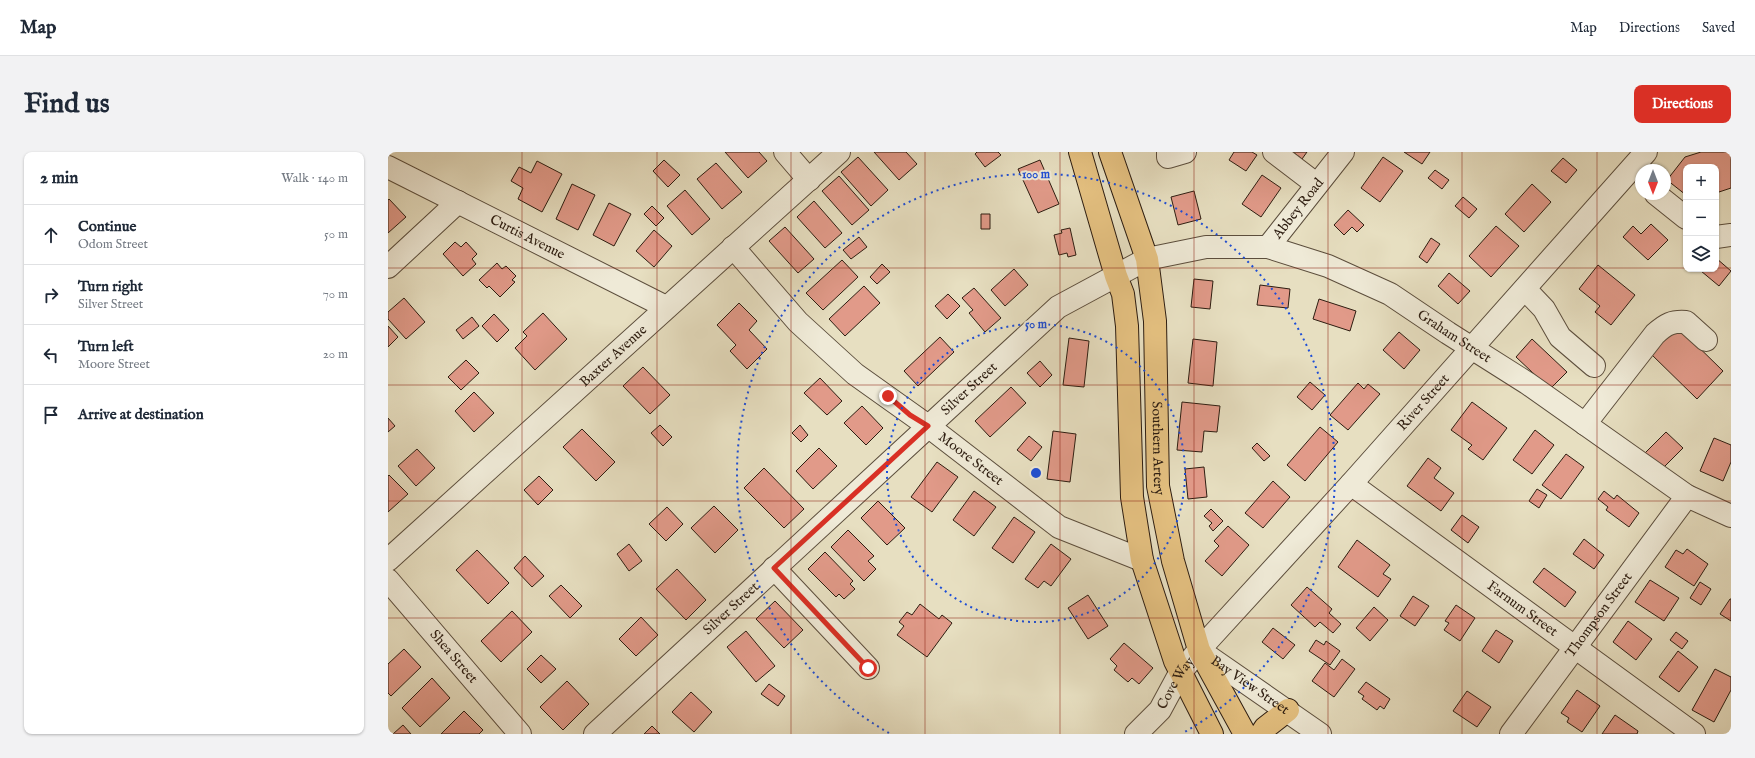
<!DOCTYPE html>
<html lang="en">
<head>
<meta charset="utf-8">
<style>
  body { margin:0; font-family:"IM FELL English",serif; background:#f2f2f3; color:#1f2937 }
  .controls { position:absolute; right:12px; top:12px; display:grid; overflow:hidden; border-radius:8px; box-shadow:0 1px 3px #0004 }
  .controls button { width:36px; height:36px; display:grid; place-items:center; padding:0; border:0; border-bottom:1px solid #e0e1e3; background:#fff; color:#1f2937; font:20px sans-serif }
  .compass { position:absolute; left:1247px; top:12px; width:36px; height:36px; border-radius:50%; background:#fff; box-shadow:0 1px 3px #0004; rotate:180deg }
  .stop { position:absolute; width:12px; height:12px; margin:-9px; border:3px solid #d93025; border-radius:50%; background:#fff }
  .stop.end { background:#d93025; border-color:#fff; box-shadow:0 1px 4px #0008 }
  .list { margin:0; padding:0; list-style:none }
  h2 { display:flex; justify-content:space-between; align-items:center; height:52px; margin:0; padding:0 16px; font-size:17px }
  h2 small { font-size:13px; font-weight:400; color:#747a83 }
  .list li { display:grid; grid-template-columns:26px 1fr auto; gap:12px; align-items:center; box-sizing:border-box; height:60px; padding:0 16px; border-top:1px solid #e0e1e3 }
  .list b { display:block; font-size:15px; white-space:nowrap }
  .list p { margin:0; font-size:13px; white-space:nowrap; color:#747a83 }
  .list em { font-size:13px; font-style:normal; color:#747a83 }
  .icon { flex:none; width:22px; height:22px; fill:none; stroke:currentColor; stroke-width:2; stroke-linecap:round; stroke-linejoin:round }
  .map { position:relative; flex:none; width:1343px; height:582px; overflow:hidden; border-radius:8px }
  header { display:flex; align-items:center; gap:24px; box-sizing:border-box; height:56px; padding:0 20px; background:#fff; border-bottom:1px solid #e0e1e3 }
  header strong { font-size:19px }
  nav { display:flex; gap:22px; margin-inline-start:auto; font-size:14px }
  .intro { display:flex; align-items:center; justify-content:space-between; box-sizing:border-box; height:96px; padding:0 24px }
  h1 { margin:0; font-size:28px }
  .button { padding:10px 18px; border-radius:8px; background:#d93025; color:#fff; font-size:14px; font-weight:700 }
  main { display:flex; gap:24px; padding:0 24px }
  aside { flex:1; background:#fff; border-radius:8px; box-shadow:0 1px 3px #0004 }
  .map>svg:first-child { display:block }
</style>
</head>
<body>
<header>
<strong>Map</strong>
<nav><a>Map</a><a>Directions</a><a>Saved</a></nav>
</header>
<div class="intro"><h1>Find us</h1><a class="button">Directions</a></div>
<main>
<aside>
<h2>2 min<small>Walk · 140 m</small></h2>
<ul class="list">
<li><svg class="icon" aria-label="ahead" viewBox="0 0 24 24"><path d="M12 20V5M6 11l6-6 6 6"/></svg><div><b>Continue</b><p>Odom Street</p></div><em>50 m</em></li>
<li><svg class="icon" aria-label="right" viewBox="0 0 24 24"><path d="M7 20v-9h11M14 6l5 5-5 5"/></svg><div><b>Turn right</b><p>Silver Street</p></div><em>70 m</em></li>
<li><svg class="icon" aria-label="left" viewBox="0 0 24 24"><path d="M17 20v-9H6M10 6l-5 5 5 5"/></svg><div><b>Turn left</b><p>Moore Street</p></div><em>20 m</em></li>
<li><svg class="icon" aria-label="arrive" viewBox="0 0 24 24"><path d="M6 21V4h12l-3 4 3 4H6"/></svg><div><b>Arrive at destination</b></div></li>
</ul>
</aside>
<div class="map">
<svg width="1343" height="582" viewBox="0 0 1343 582">
  <rect width="100%" height="100%" fill="#e7dfc1"/>
  <filter id="stains"><feTurbulence type="fractalNoise" baseFrequency=".005" numOctaves="4"/><feColorMatrix values="0 0 0 0 .2 0 0 0 0 .09 0 0 0 0 .02 0 0 0 .5 -.17"/></filter>
  <radialGradient id="worn" r=".72"><stop offset=".6" stop-color="#630" stop-opacity="0"/><stop offset="1" stop-color="#630" stop-opacity=".3"/></radialGradient>
  <!-- building -->
  <path fill="#e19a89" stroke="#2d1d11" d="M337,0H371L379,9L360,26Z
    M486,0H518L529,12L511,28Z
    M589,0H610L613,3L597,15L587,2Z
    M846,0H864L869,3L858,19L841,8Z
    M905,0H919L914,7Z
    M1016,0H1042L1034,12Z
    M1313,0H1343V36L1328,41V15H1298V43L1279,28L1297,5Z
    M470,5L500,38L483,54L453,20Z
    M995,5L1015,19L992,50L973,36Z
    M1175,6L1189,18L1178,31L1163,19Z
    M276,8L292,23L280,35L265,19Z
    M652,8L671,52L650,61L630,17Z
    M149,9L174,22L154,60L130,47L135,36L123,29L131,15L143,21Z
    M328,11L354,40L334,57L309,27Z
    M1047,18L1061,28L1054,37L1040,26Z
    M874,23L893,36L873,65L854,52Z
    M451,24L481,58L464,73L434,39Z
    M184,32L207,43L190,78L168,67Z
    M1144,32L1163,50L1136,80L1117,62Z
    M297,38L322,67L304,83L279,54Z
    M806,39L813,67L790,73L783,45Z
    M1075,45L1089,57L1081,66L1067,54Z
    M1,47L18,65L0,81V48Z
    M426,49L454,81L437,96L409,65Z
    M221,51L243,62L226,94L205,83Z
    M264,54L276,66L268,74L256,62Z
    M960,58L976,73L969,80L964,75L956,83L946,73Z
    M593,62H602V77H593Z
    M1263,72L1280,88L1260,108L1235,85L1245,74L1253,82Z
    M1108,74L1131,94L1103,125L1081,104Z
    M397,75L426,107L410,121L381,89Z
    M682,76L688,103L680,105L679,101L671,103L666,83L674,81L673,78Z
    M266,78L284,94L266,115L248,99Z
    M471,85L479,95L463,107L455,98Z
    M1043,86L1052,92L1039,111L1031,105Z
    M67,90L73,95L78,90L89,102L84,107L88,112L75,124L55,102Z
    M1328,106L1343,119L1331,134L1313,119L1315,117H1328Z
    M454,108L470,125L435,158L418,141Z
    M109,111L114,117L118,114L128,124L124,128L127,130L112,145L101,134L99,136L91,128Z
    M494,112L502,120L489,132L482,125Z
    M1210,113L1247,143L1223,173L1207,160L1212,154L1191,137Z
    M626,117L640,133L617,154L603,138Z
    M1061,121L1082,139L1070,152L1050,134Z
    M806,127L825,129L822,157L803,155Z
    M872,133L902,137L900,156L869,153Z
    M476,134L492,151L457,184L441,167Z
    M586,136L613,166L597,180L581,161L585,158L574,146Z
    M560,142L572,154L559,167L547,154Z
    M16,146L37,170L18,187L0,167V160Z
    M931,147L968,159L962,179L925,167Z
    M351,151L369,169L361,178L379,197L359,217L342,199L348,193L329,173Z
    M155,161L179,187L147,218L127,196L139,184L135,180Z
    M106,162L121,178L109,190L94,174Z
    M84,165L91,174L75,187L68,178Z
    M1288,173L1335,219L1309,247L1262,201Z
    M0,174L10,185L0,195Z
    M1011,180L1032,198L1016,217L995,198Z
    M552,185L566,200L530,234L516,219Z
    M681,186L701,189L696,235L675,233Z
    M805,187L829,190L825,234L800,231Z
    M1144,187L1179,220L1162,237L1128,205Z
    M78,208L91,221L73,238L60,225Z
    M652,209L664,223L652,235L639,221Z
    M255,215L282,243L262,262L235,234Z
    M432,226L454,249L439,263L416,241Z
    M922,230L937,243L924,258L909,245Z
    M970,231L976,237L980,232L992,242L960,278L942,263Z
    M623,235L638,251L602,285L587,269Z
    M86,240L106,261L86,280L67,259Z
    M794,250L832,254L829,280L816,279L814,300L789,298Z
    M1084,250L1119,276L1095,308L1080,297L1084,293L1063,278Z
    M474,254L495,276L478,293L456,271Z
    M0,266L7,274L0,280Z
    M272,273L284,285L275,294L263,281Z
    M412,273L420,283L413,290L404,281Z
    M932,275L950,290L917,329L899,313Z
    M194,277L227,310L208,329L175,295Z
    M1147,278L1166,293L1144,322L1125,308Z
    M665,279L688,282L682,330L659,327Z
    M1278,280L1295,296L1274,317L1257,301Z
    M641,284L654,295L643,309L629,298Z
    M1326,286L1343,293V310L1335,329L1312,319Z
    M869,291L882,304L876,309L864,296Z
    M431,296L449,314L425,337L408,319Z
    M29,297L47,316L28,334L10,314Z
    M1178,302L1196,315L1173,347L1154,333Z
    M1040,306L1053,316L1046,326L1066,341L1053,359L1019,334Z
    M549,310L570,325L544,360L523,345Z
    M816,315L819,345L800,347L797,317Z
    M376,316L416,357L396,376L356,336Z
    M1,323L20,342L0,360V324Z
    M151,324L165,338L150,353L136,338Z
    M885,329L902,345L875,376L857,361Z
    M1149,337L1159,343L1151,356L1141,349Z
    M586,339L608,355L586,384L565,368Z
    M1216,339L1226,347L1229,343L1251,361L1241,375L1218,358L1220,355L1210,347Z
    M490,349L517,376L499,393L473,366Z
    M326,354L350,378L327,401L303,376Z
    M279,355L295,372L278,389L261,372Z
    M823,357L835,369L825,379L821,374L824,371L816,364Z
    M1074,363L1091,375L1080,391L1063,378Z
    M626,365L647,380L625,411L604,396Z
    M840,374L861,393L834,424L817,409L831,394L826,389Z
    M460,378L486,404L480,409L488,417L476,429L443,395Z
    M1196,387L1216,403L1206,417L1185,402Z
    M969,388L1002,413L995,422L1003,427L990,445L950,415Z
    M241,392L254,409L241,419L229,402Z
    M663,392L683,407L663,434L656,429L650,436L637,427Z
    M1299,397L1320,412L1306,434L1277,415L1288,398L1295,402Z
    M89,398L121,431L100,452L68,418Z
    M437,400L465,429L462,432L467,437L456,447L451,442L448,445L420,417Z
    M137,404L156,424L144,435L126,416Z
    M1156,416L1188,440L1177,455L1145,430Z
    M289,417L318,448L298,468L268,437Z
    M1262,428L1291,446L1276,469L1247,450Z
    M1312,430L1323,437L1313,453L1302,446Z
    M173,433L194,454L182,466L161,444Z
    M919,435L944,457L941,461L953,472L945,481L932,470L927,475L903,453Z
    M700,443L720,474L700,487L680,456Z
    M1025,444L1041,454L1027,474L1012,464Z
    M1342,447H1343V469L1332,462Z
    M387,449L415,478L396,496L368,467Z
    M532,452L551,467L554,463L564,471L539,505L509,483L516,474L511,470L519,460L524,463Z
    M1068,453L1087,466L1072,489L1056,478L1061,471L1057,469Z
    M986,455L1000,468L982,489L968,476Z
    M124,459L144,480L113,510L93,489Z
    M253,465L270,483L248,504L231,487Z
    M1240,469L1264,487L1248,508L1225,490Z
    M885,476L907,493L895,507L874,490Z
    M1108,478L1125,489L1111,511L1094,499Z
    M358,479L387,514L368,530L339,495Z
    M1288,480L1300,489L1294,497L1282,488Z
    M928,488L936,493L938,489L952,499L942,513L921,499Z
    M736,491L765,516L751,532L744,526L740,530L726,518L729,514L722,507Z
    M16,497L33,515L3,544L0,541V512Z
    M1290,499L1310,515L1291,540L1271,525Z
    M153,503L168,517L153,531L139,517Z
    M954,507L967,517L946,545L924,529L937,511L946,518Z
    M1327,517L1343,525V538L1326,570L1304,558Z
    M44,526L62,546L32,575L14,556Z
    M179,529L201,552L175,578L152,555Z
    M978,530L1002,547L996,557L992,554L989,558L974,547L976,544L970,540Z
    M381,532L397,544L390,554L373,542Z
    M1189,538L1212,554L1194,580L1179,570L1181,566L1173,561Z
    M1079,539L1103,555L1089,575L1065,559Z
    M303,540L324,560L306,580L284,560Z
    M76,559L95,578L91,582H53Z
    M1227,563L1250,579L1249,582H1214Z
    M15,573L23,582H5Z
    M264,574L272,582H256Z"/>
  <g fill="none" stroke-linecap="round" stroke-linejoin="round">
    <defs>
      <g id="minor">
        <path d="M397,0L421,28"/>
        <path d="M780,0V5L797,0"/>
        <path d="M886,0L928,32"/>
        <path id="s1" d="M0,15L278,155"/>
        <path d="M1268,42L1298,66"/>
        <path d="M1328,85L1343,83"/>
        <path id="s2" d="M345,95L410,170L467,222L540,274L671,375L754,408"/>
        <path id="s3" d="M880,95L955,0"/>
        <path d="M0,115L70,50"/>
        <path d="M1137,137L1156,157L1172,185L1206,214"/>
        <path d="M1197,272L1267,182C1278,172 1284,169 1298,170L1318,188"/>
        <path id="s4" d="M963,332L1306,582"/>
        <path id="s5" d="M0,408L451,0"/>
        <path d="M386,416L480,516"/>
        <path id="s6" d="M0,428L132,582"/>
        <path id="s7" d="M811,498L932,582"/>
        <path id="s8" d="M207,582L670,155L759,107L818,95H880L940,114L1002,142L1060,181L1139,231L1299,344L1343,364"/>
        <path id="s9" d="M748,582L772,558L792,521L811,498L963,332L1258,0"/>
        <path id="s10" d="M1123,582L1299,344"/>
      </g>
      <g id="major">
        <path d="M692,0L728,124L735,142L739,174L744,345L754,408L787,509L824,582"/>
        <path id="s11" d="M722,0L759,107L767,169L770,334L785,409L811,498L857,582"/>
        <path d="M873,582L877,576L900,558"/>
      </g>
    </defs>
    <!-- minor casing -->
    <use href="#minor" stroke="#5c4e3d" stroke-width="24"/>
    <!-- major casing -->
    <use href="#major" stroke="#2d1d11" stroke-width="24"/>
    <!-- minor -->
    <use href="#minor" stroke="#efead7" stroke-width="22"/>
    <!-- major -->
    <use href="#major" stroke="#e4c080" stroke-width="22"/>
  </g>
  <g fill="none" stroke-linecap="round" stroke-linejoin="round">
    <!-- route -->
    <path stroke="#d93025" stroke-width="5" d="M480,516L386,416L540,274L522,263L500,244"/>
  </g>
  <!-- grid -->
  <path fill="none" stroke="#8f2418" stroke-width="1" stroke-opacity="0.55" d="M134,0V582M269,0V582M403,0V582M537,0V582M672,0V582M806,0V582M940,0V582M1074,0V582M1209,0V582M0,116H1298M1328,116H1343M0,233H1343M0,349H1343M0,466H1343"/>
  <!-- distance rings -->
  <g fill="none" stroke="#1d4ed8" stroke-width="2" stroke-dasharray="2 4">
    <circle cx="648" cy="321" r="149"/>
    <path d="M501 581A299 299 0 1 1 795 581"/>
  </g>
  <g text-anchor="middle" dominant-baseline="central" stroke-width="4" stroke-linejoin="round" paint-order="stroke">
    <!-- street labels -->
    <g font-size="14" fill="#2d1d11" stroke="#efead7">
      <text stroke="none"><textPath href="#s3" startOffset="49">Abbey Road</textPath></text>
      <text stroke="none"><textPath href="#s1" startOffset="156">Curtis Avenue</textPath></text>
      <text stroke="none"><textPath href="#s8" startOffset="1061">Graham Street</textPath></text>
      <text stroke="none"><textPath href="#s5" startOffset="304">Baxter Avenue</textPath></text>
      <text stroke="none"><textPath href="#s8" startOffset="509">Silver Street</textPath></text>
      <text stroke="none"><textPath href="#s9" startOffset="440">River Street</textPath></text>
      <text stroke="none"><textPath href="#s11" startOffset="303">Southern Artery</textPath></text>
      <text stroke="none"><textPath href="#s2" startOffset="320">Moore Street</textPath></text>
      <text stroke="none"><textPath href="#s8" startOffset="185">Silver Street</textPath></text>
      <text stroke="none"><textPath href="#s4" startOffset="212">Farnum Street</textPath></text>
      <text stroke="none"><textPath href="#s10" startOffset="148">Thompson Street</textPath></text>
      <text stroke="none"><textPath href="#s6" startOffset="101">Shea Street</textPath></text>
      <text stroke="none"><textPath href="#s9" startOffset="65">Cove Way</textPath></text>
      <text stroke="none"><textPath href="#s7" startOffset="62">Bay View Street</textPath></text>
    </g>
  </g>
  <circle cx="648" cy="321" r="6" fill="#1d4ed8" stroke="#efead7" stroke-width="2"/>
  <g font-size="12" text-anchor="middle" font-weight="bold" fill="#1d4ed8" stroke="#efead7" stroke-width="4" stroke-linejoin="round" paint-order="stroke">
    <text x="648" y="26">100 m</text>
    <text x="648" y="176">50 m</text>
  </g>
  <rect width="100%" height="100%" filter="url(#stains)"/>
  <rect width="100%" height="100%" fill="url(#worn)"/>
</svg>
<div class="controls">
<button>+</button>
<button>−</button>
<button><svg class="icon" aria-label="layers" viewBox="0 0 24 24"><path d="M12 4l9 5-9 5-9-5zM3 14l9 5 9-5"/></svg></button>
</div>
<svg class="compass" viewBox="-18 -18 36 36"><path d="M0-13l5 13h-10z" fill="#e53935"/><path d="M0 13l5-13h-10z" fill="#747a83"/></svg>
<div class="stop" style="left:480px;top:516px"></div>
<div class="stop end" style="left:500px;top:244px"></div>
</div>
</main>
</body>
</html>
